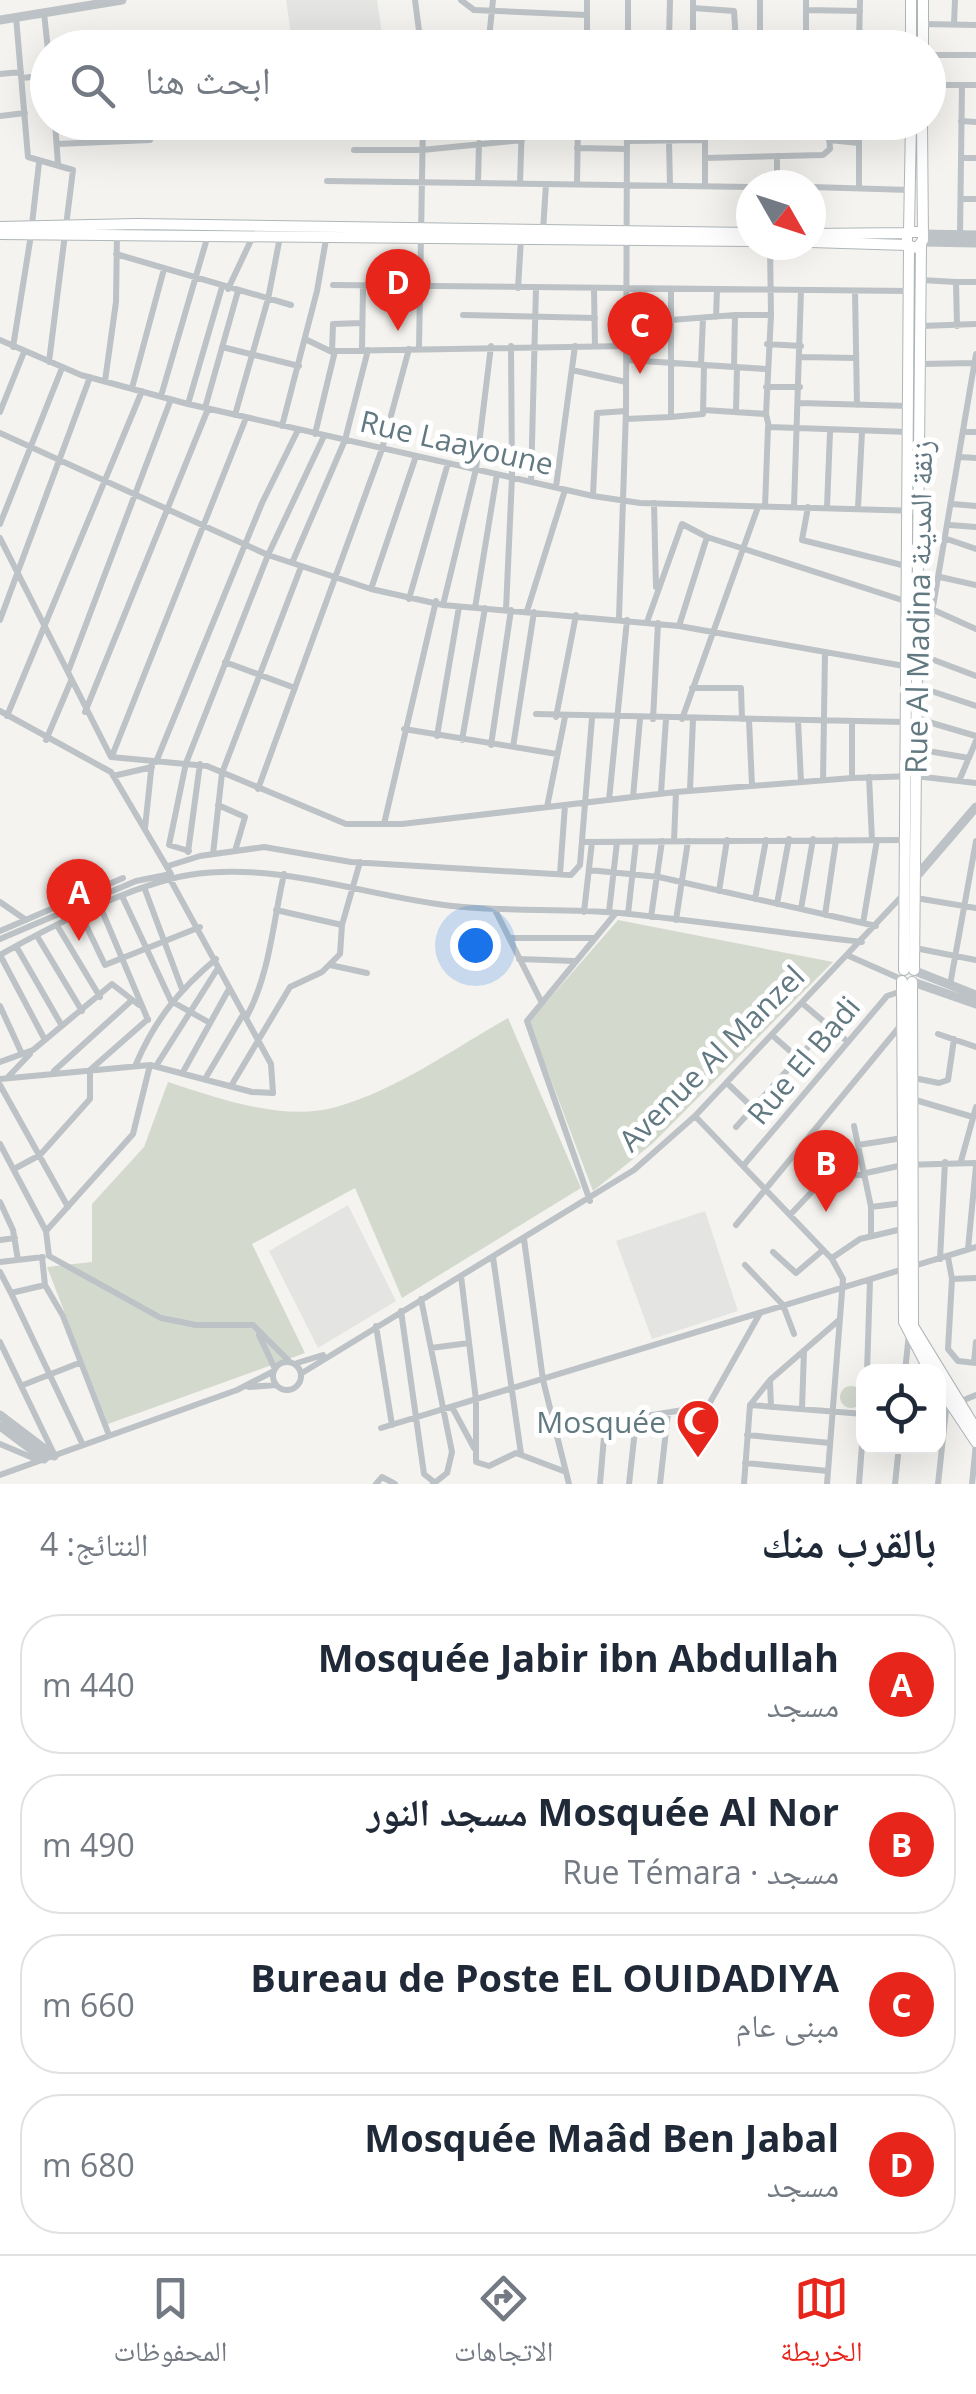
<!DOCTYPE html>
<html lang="ar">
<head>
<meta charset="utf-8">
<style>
  body { margin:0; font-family:"Open Sans","Noto Naskh Arabic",sans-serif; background:#f2f2f3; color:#1f2937; direction:rtl }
  .controls { position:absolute; right:30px; bottom:30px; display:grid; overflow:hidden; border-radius:20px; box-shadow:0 10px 40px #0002 }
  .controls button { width:90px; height:90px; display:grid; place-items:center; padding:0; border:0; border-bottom:2px solid #e0e1e3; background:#fff; color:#1f2937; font:50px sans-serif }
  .compass { position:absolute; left:736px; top:170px; width:90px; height:90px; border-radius:50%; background:#fff; box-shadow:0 10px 40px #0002; rotate:129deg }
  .you { position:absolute; left:475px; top:945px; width:35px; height:35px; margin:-25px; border:8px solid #fff; border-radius:50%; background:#1a73e8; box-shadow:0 0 0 15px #1a73e833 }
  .badge { display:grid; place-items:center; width:65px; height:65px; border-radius:50%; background:#e8251b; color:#fff; font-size:32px; font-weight:700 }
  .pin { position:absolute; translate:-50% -82px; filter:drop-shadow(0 2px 5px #0008) }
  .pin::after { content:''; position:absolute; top:52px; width:35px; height:30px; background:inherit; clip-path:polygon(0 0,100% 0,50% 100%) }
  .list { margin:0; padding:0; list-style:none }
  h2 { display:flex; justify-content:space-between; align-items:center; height:130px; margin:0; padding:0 40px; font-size:42px }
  h2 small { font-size:32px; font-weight:400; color:#747a83 }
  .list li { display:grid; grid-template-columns:65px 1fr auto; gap:30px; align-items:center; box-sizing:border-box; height:140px; margin:0 20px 20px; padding:0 20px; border:2px solid #e0e1e3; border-radius:40px }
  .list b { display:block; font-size:38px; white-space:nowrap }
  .list p { margin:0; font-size:32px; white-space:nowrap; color:#747a83 }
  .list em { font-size:32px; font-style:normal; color:#747a83 }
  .icon { flex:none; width:55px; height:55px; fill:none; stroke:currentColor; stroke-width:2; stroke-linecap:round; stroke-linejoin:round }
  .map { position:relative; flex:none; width:976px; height:1484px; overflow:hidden; direction:ltr }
  .search { position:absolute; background:#fff; box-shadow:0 10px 40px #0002; left:30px; right:30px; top:30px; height:110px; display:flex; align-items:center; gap:25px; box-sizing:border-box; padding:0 35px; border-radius:55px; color:#747a83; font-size:38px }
  .sheet { height:770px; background:#fff }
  nav { display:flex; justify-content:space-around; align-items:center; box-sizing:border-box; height:140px; border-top:2px solid #e0e1e3; background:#fff; font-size:28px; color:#747a83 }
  nav a { display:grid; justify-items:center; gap:5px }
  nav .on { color:#e8251b }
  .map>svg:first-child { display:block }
</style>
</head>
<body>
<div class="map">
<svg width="976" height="1484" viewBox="0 0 976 1484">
  <rect width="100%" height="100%" fill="#f4f3ef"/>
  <!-- built -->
  <path fill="#e4e5e3" d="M286,0H377L384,47H293Z
    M348,1205L396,1301L318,1348L269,1251Z
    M705,1211L738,1311L652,1339L616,1241Z"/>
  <!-- green -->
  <path fill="#d4d9ce" d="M618,920L833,962L652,1144L593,1191L529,1022Z
    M508,1018L581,1188L402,1298L355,1188L252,1244L305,1353L108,1424L47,1267L92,1262V1204L144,1147L168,1082C217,1098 284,1122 336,1107C397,1090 453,1049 508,1018Z
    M840 1397a11 11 0 1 1 22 0a11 11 0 1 1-22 0Z"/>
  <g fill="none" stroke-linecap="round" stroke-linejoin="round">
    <defs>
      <path id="secondary" d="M911,48V0
        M923,48V0
        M0,227L137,224L751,233
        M909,231L911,122
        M921,232H907V245L917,248L923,240L922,122
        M0,234L751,241
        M811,234L907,233
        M811,242L907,245
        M904,970L909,247
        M914,970L921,245
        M902,981L904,1322L930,1372
        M912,982L913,1326L976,1429
        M938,1385L976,1442"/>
    </defs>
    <!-- secondary casing -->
    <use href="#secondary" stroke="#afb6b9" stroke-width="12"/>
    <!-- minor -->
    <path stroke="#bcc2c5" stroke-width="6" d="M415,0L421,46
      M461,0L474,10L586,15
      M693,8L734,11L736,42
      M806,10L860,11
      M44,13L48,50
      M16,17L28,157L73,170L49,362
      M923,24L976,25
      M954,24L955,0
      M669,41L670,0
      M693,41V0
      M587,42V0
      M806,42V0
      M421,44L489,41L910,46
      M859,44L860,0
      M488,48L493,0
      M628,48V0
      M760,48V0
      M928,55H976
      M0,74L21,72
      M22,78L48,75
      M928,85H976
      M0,116L25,113
      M961,121L976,122
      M55,122L58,165
      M600,122L627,125
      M705,122V186
      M859,122V187
      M829,140L859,143
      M627,141L705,140
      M669,141L670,186
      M674,141V122
      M57,144L150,140
      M577,148L627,149
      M354,150H422L522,140
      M777,156V185
      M705,158L823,155L830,149L828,122
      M961,158H976
      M327,181L751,187
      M478,183L479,143
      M520,184L522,122
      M577,184L578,122
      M811,187L910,190
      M961,199H976
      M32,224L39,163
      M543,231L546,184
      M960,235L962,85
      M770,245L771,315
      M116,254L291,305
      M921,280L956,282
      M333,285L909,291
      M518,288L521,239
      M228,289L253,236
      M594,289L595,346
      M855,291L857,405
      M463,315L595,318
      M735,315H771L766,414L769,427L909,432
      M716,317L717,290
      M671,320L735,315L734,367
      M921,326L976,324
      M957,326L956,282H976
      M305,339L332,352L333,324L362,323
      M0,340L81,375L188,404L593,496L640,503L919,511
      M767,344L801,346
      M13,347L31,235
      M222,347L299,366
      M419,349L423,122
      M362,350L363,286
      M800,357L856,358
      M627,360L766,369
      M701,364L703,318
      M921,364L974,363
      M572,370L626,382
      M105,381L116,302L117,233
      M766,387H800
      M132,388L164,269
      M161,396L208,235
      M799,403L909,406
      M188,404L222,287
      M205,408L238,291
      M704,410L766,414
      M0,412L24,352
      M736,412L737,367
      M235,415L268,299L280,237
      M671,417L703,414L704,365
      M626,419L671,417V290
      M282,426L317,291L328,228
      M964,432H976
      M0,433L268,555L371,589L443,605L679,626L904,666
      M315,434L335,351L627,346
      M960,457L976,458
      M531,482L536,288
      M556,487L575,346
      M593,495L597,413L626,411
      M654,503L656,587
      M953,504L976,506
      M765,507L768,427
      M794,507L801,290
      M808,507L802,540L906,566
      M827,507L830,432
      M858,508L862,432
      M0,524L62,368
      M950,525L976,527
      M0,538L111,757L207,766L346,824H402L676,792L852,778L915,776L976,783
      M947,539L976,549
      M292,563L345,440L368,350
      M940,577L976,585
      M371,589L416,456
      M409,599L448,463
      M918,603L976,629
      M443,605L476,469L491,346
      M475,608L497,474
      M506,610L512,477L511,346
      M527,611L565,490
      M619,618L626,411L627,122
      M0,620L90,377
      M647,622L682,524L707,537L905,601
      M679,626L707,537
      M926,657L976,676
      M225,662L295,688
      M68,672L171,399
      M920,683L976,354
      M916,686L976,706
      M692,688H741L742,719
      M0,711L111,772L171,874
      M85,712L208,409
      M536,714L904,722
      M7,716L142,391
      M556,717L576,615
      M915,718L976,736
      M653,719L658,623
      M682,719L758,507
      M749,720L752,786
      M798,721L801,782
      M852,722V778
      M404,729L557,754
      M437,736L459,607
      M46,740L71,681
      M462,740L485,608
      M491,745L511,610
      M513,747L534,612
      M916,749L969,758
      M112,756L246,418
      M156,762L262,503L298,430
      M113,776L152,767
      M869,777L872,840
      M823,780L825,653
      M959,781L976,741
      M258,789L382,449L409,349
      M690,790L693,719
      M661,793L666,719
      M633,797L640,719
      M609,800L627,620
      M218,805L245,817L235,851
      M547,807L565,717
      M384,824L436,601
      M145,828L152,762
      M674,841L676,792
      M582,842L903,840
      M189,851L169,845L186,763L268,555L324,436
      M188,852L200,764
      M213,854L222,773L301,567
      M168,866L200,856L264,847L351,862L571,875L580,865L592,718
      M589,870L659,877L876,926
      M560,874L565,805
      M144,887L182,989
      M719,891L727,840
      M122,896L171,1001L210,1023
      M916,898L976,908
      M755,899L766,840
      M0,902L26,920
      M777,904L789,839
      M100,906L148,1020
      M801,909L813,839
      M276,910L342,925
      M495,910L541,1001
      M584,912L592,842
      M609,912L617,842
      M628,914L636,842
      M825,915L836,840
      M82,917L105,965L200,927
      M651,917L662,841
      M676,920L688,841
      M863,923L877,840
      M58,927L100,997
      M0,931L123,878
      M37,936L82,1011
      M509,938H593
      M0,939L136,881L171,874
      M16,946L62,1026
      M915,948L976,960
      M0,955C49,927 134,884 189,875C278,861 364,896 452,906C508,912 564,908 620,913C700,921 781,933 862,942
      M0,955L45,1040
      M849,956L901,979
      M519,959L574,961
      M330,965L367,973
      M950,985L976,841
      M803,1004L848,1042
      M0,1006L22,1054
      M247,1016C270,973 273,922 284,874
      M938,1034L976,1047
      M773,1036L798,1058
      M0,1062L33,1050L112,984L139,1005
      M136,1064C155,1020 179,990 216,959
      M156,1066L218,968
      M54,1071L131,1001
      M183,1072L229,989
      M8,1077L30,1054
      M914,1078L939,1083L948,1080L954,1039
      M0,1079L150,1065L252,1092L273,1093L271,1064L170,879
      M205,1079L244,1013
      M727,1083L753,1108
      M0,1085L68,1207
      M231,1086L290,987L322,972L340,954L342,925L360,862
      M912,1099L973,1117
      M695,1116L832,1259L843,1279L827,1484
      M854,1126L871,1207V1235
      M736,1127L828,1025
      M0,1144L46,1231L49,1256L161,1318L196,1325H253L289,1361
      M858,1145L903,1138
      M961,1161L976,1107
      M743,1166L887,996L902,991
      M14,1169L40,1155L90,1099V1070L148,1019
      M590,1201L527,1021L615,914
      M0,1202L13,1230L18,1260
      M871,1207L903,1203
      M790,1215L820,1183L903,1165L976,1163
      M736,1225L901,1025
      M46,1231L133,1134L150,1065
      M524,1239L543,1380L569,1484
      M0,1240L15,1238
      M968,1249L976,1166
      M773,1252L796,1273L823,1250
      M42,1257L45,1285L63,1316L109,1435
      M493,1257L521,1454
      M948,1257L952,1279L948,1349L958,1361L976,1363
      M832,1258L860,1239L902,1229
      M940,1259L945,1162
      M0,1262L43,1257
      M745,1265L783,1305L794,1334
      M0,1272L11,1293
      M461,1276L476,1400V1462L489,1466L516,1453L566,1472
      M952,1279L976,1278
      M45,1285L11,1293L83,1445
      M421,1299L452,1452L447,1473L433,1484
      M401,1311L424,1474L434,1482
      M376,1326L392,1425
      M259,1335L275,1369
      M0,1342L54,1454
      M431,1348L469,1343
      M273 1376a14 14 0 1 1 28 0a14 14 0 1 1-28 0Z
      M974,1362L976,1342
      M297,1363L323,1355
      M867,1372L870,1280
      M905,1372L909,1333
      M302,1373L634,1170L695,1116L902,896
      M770,1381L771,1407
      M23,1385L79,1363
      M249,1387L276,1385
      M959,1402L976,1395
      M750,1405L864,1414
      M452,1407L474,1448
      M802,1409L804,1351
      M381,1428L976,1247
      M747,1435L830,1443
      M0,1444L38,1460
      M745,1463L828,1471
      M0,1475L237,1390L274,1371
      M376,1484L382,1477L395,1484
      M600,1484L604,1437L646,1416L708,1406L759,1315
      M629,1484L636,1421
      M660,1484L668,1413
      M744,1484L750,1405L770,1380L839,1320
      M859,1484L864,1419
      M895,1484L899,1446
      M938,1484L947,1401
      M972,1484L976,1443"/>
    <!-- tertiary -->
    <path stroke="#bcc2c5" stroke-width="9" d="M0,20L122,0
      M922,234L976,235
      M922,242L976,243
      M915,878L976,807
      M915,971L976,995
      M913,982L976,1004
      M0,1415L54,1456
      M0,1426L44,1459"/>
    <!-- secondary -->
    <use href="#secondary" stroke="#fff" stroke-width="10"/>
  </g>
  <!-- icons -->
  <defs>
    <symbol id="mosque-pin" viewBox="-11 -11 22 30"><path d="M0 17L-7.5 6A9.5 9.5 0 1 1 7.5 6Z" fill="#e8251b" stroke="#fff"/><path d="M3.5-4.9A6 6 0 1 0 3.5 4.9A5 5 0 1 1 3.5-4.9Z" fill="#fff"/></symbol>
  </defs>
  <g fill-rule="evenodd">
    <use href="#mosque-pin" x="673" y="1396" width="50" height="68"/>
  </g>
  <g text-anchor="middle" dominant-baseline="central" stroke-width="10" stroke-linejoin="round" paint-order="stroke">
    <!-- street labels -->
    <g font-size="30" fill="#627982" stroke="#fff">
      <text transform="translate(457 442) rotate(13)">Rue Laayoune</text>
      <text transform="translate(918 607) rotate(-89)">Rue Al Madina زنقة المدينة</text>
      <text transform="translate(711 1058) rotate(-45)">Avenue Al Manzel</text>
      <text transform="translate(803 1060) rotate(-50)">Rue El Badi</text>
    </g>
    <!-- poi labels -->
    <g font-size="30" fill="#627982" stroke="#fff" text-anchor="end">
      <text x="666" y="1421">Mosquée</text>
    </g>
  </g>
</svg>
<div class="controls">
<button><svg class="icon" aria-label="locate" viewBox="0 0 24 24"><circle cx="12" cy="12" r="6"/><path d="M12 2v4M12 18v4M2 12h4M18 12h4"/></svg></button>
</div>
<svg class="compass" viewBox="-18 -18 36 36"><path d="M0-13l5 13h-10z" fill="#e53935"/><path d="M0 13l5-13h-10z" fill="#747a83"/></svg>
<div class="you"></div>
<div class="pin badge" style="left:79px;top:941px">A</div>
<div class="pin badge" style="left:826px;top:1212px">B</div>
<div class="pin badge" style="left:640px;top:374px">C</div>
<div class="pin badge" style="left:398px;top:331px">D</div>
<div class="search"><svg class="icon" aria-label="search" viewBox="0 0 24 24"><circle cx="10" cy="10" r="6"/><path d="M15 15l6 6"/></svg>ابحث هنا</div>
</div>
<section class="sheet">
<h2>بالقرب منك<small>النتائج: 4</small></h2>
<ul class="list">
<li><span class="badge">A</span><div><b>Mosquée Jabir ibn Abdullah</b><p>مسجد</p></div><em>440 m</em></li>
<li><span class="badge">B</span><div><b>Mosquée Al Nor مسجد النور</b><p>مسجد · Rue Témara</p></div><em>490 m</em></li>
<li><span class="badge">C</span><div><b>Bureau de Poste EL OUIDADIYA</b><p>مبنى عام</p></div><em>660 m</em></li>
<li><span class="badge">D</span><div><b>Mosquée Maâd Ben Jabal</b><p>مسجد</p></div><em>680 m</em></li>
</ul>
</section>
<nav>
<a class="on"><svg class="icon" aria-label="map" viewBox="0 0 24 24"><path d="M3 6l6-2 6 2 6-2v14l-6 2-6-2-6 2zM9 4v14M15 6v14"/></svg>الخريطة</a>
<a><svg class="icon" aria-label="directions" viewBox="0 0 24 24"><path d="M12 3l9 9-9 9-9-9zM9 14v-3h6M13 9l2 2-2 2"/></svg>الاتجاهات</a>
<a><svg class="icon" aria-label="saved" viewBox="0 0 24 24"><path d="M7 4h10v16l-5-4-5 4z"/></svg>المحفوظات</a>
</nav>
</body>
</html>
